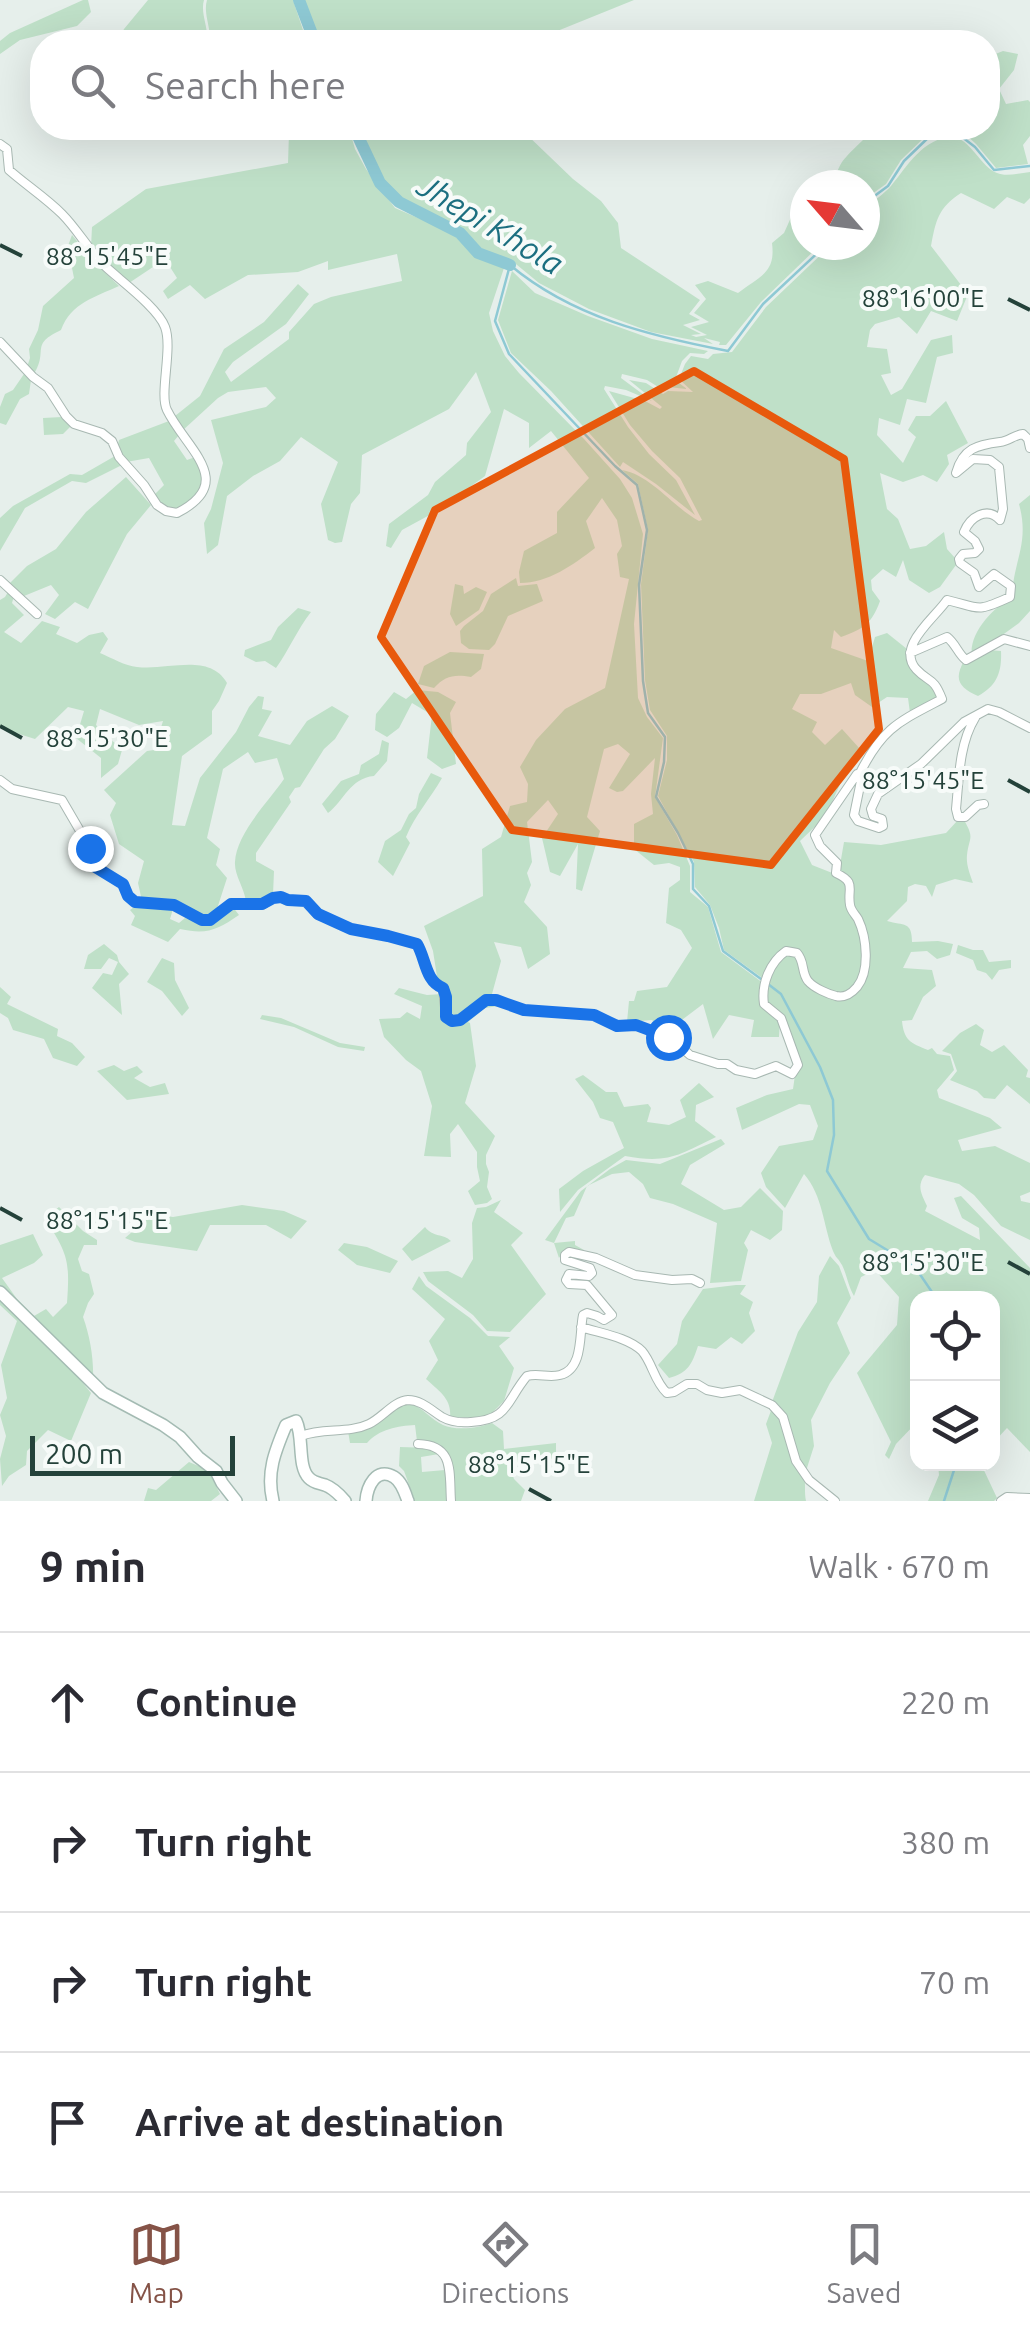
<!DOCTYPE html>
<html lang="en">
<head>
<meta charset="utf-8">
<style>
  body { margin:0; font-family:Ubuntu,sans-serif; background:#f7f7f7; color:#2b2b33 }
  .controls { position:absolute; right:30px; bottom:30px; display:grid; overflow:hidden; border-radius:20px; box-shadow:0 10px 40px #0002 }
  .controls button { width:90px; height:90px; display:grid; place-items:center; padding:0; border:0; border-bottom:2px solid #e1e1e2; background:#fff; color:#2b2b33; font:50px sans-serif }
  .compass { position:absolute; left:790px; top:170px; width:90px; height:90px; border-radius:50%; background:#fff; box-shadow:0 10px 40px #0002; rotate:298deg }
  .scale { position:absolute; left:30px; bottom:25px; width:205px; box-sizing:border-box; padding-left:10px; border:5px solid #24423a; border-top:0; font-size:28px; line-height:35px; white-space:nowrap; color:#24423a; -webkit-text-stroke:8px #f7fbf9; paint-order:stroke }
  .stop { position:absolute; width:30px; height:30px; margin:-22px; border:8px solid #1a73e8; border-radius:50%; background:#fff }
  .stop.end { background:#1a73e8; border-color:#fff; box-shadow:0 2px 10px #0008 }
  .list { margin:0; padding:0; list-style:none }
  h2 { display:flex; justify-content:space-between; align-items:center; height:130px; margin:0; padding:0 40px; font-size:42px }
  h2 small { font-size:32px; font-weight:400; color:#7c7c81 }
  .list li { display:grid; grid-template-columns:65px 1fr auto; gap:30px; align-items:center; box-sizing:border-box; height:140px; padding:0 40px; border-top:2px solid #e1e1e2 }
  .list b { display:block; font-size:38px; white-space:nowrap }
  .list em { font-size:32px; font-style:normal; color:#7c7c81 }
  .icon { flex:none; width:55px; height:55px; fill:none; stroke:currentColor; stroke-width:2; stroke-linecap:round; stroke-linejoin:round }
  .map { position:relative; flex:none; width:1030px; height:1501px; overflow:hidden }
  .search { position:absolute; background:#fff; box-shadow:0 10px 40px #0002; left:30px; right:30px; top:30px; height:110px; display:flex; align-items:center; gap:25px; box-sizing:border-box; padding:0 35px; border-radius:40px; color:#7c7c81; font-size:38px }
  .sheet { height:690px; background:#fff }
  nav { display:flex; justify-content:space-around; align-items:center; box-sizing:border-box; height:140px; border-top:2px solid #e1e1e2; background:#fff; font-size:28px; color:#7c7c81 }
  nav a { display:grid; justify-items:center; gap:5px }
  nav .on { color:#855347 }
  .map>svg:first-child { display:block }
</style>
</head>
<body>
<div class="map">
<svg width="1030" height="1501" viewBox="0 0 1030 1501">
  <rect width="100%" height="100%" fill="#e6efeb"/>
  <!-- green -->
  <path fill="#bfe0c8" d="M83,0H88L91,12L77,26L20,40L0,54V41L10,33Z
    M148,0H204C200,13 209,28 207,42H118L124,29Z
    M207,0H293L307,42H210C211,28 203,13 207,0Z
    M304,0H634L540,38L536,42H321Z
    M1003,51L1018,54L1014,70L999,89L1006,104L1028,100L1030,102V136L1023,145L1028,164L996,168L976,144L963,132L951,128L929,133L901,160L886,184L865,199V185H832C835,178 838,168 842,162C846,156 871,131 878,128H988V57Z
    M278,128H349L355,149L366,169L395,208L439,227L455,236L475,256L504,268L489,313L493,331L505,356L519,373L584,439L620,479L632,498L643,534L634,624L638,698L647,717L663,738L655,797L677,835L690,866V892L708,907L721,952L763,983L759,992L760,1005L780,1019L779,1037H751L754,1020L729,1015L713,1039L703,1004L666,1032L652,1020L627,1022L629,1001H634L637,991L667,987L692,948L681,930L666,923L669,888L680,880V867L669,863L654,865L634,849V824L653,814L651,794L655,758L623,791L617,792L609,788L630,754L618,744L604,749L587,817L600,831L582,891L576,889L578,844L560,876L550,872L542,838L558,814L548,800L527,822L532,862L527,873L531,885L524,902L547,927L550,954L528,969L521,947L494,942L501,961L492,994L479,1000L458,1017L450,1016L445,987L438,983L433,951L424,926L483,896L482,849L501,837L510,806L527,802L528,784L520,767L536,740L565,709L605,688L629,579L620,577L617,554L622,546L617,520L602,498L586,521L595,548C573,565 548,583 520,583L519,572L524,551L557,533V512L589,478L551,431L529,448V423L504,409L485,476L437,511L402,530L391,548L386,546L389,524L428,495L435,482L466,455L467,443L491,412L476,372L449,409L362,455L360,493L351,504L342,542L335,543L328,540L321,504L338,462L301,437L280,461L253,476L227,496L218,545L207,554L204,523L211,509L223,463L211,420L266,407L276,398L266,387L228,392L218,398L182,431L175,416L200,396L224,349L264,322L298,284L309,294L286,324L233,362L225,372L231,382L289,339V332L314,304L331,297L402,281L397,254L328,270V261L298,272L248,275L205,299L190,285L168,299L163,291L177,278L165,259L129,283L103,261L91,247L92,227L146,189L288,163L289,133Z
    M358,128H503L514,135L523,131L573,179L601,201L618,223L621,248L700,300L689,314L700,320L683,325L701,334L691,335L696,337L707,335L691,327L709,322L694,313L706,299L695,285L708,281L738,293C759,276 776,274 772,243L784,233L793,213L805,207V245H820L761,302L726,345H719L720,342L704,338L713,344L651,332L589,309L539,283L511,260L479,249L459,229L401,199L380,180L367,155Z
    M954,136C974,144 981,167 997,173C1006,177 1020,173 1030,172V198L1024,204L1007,197L994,209L961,193C938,208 936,220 931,246L968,294L957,321L931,311L917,334L899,317L875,324L870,330L867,347L887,349L891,373L881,375L891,395L902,389L931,340L952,335L953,353L937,357L926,403L907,399L900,425L879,418L877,435L903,463L916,437L908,430L916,416H930L946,401L968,443L947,455L949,464L937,482L923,475L903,482L880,473L887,509L898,519L910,549L926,546L944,532L947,549L955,558L956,565L940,587L929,593L909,580L903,560L896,577L883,569L871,580L872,590L880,601C872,623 864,629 841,637L834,630L831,648L868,661L875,637L887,633L907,649C906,676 930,674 940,698L910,713L908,698L887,697L872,707L855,695L851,683L821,694H800L792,709L817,722L812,732L825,745L842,729L860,749L848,766L826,816L800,841L812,865L845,878L849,884L848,904L862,935L863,974L850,993C875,978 870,945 860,920C858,915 854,912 852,906C850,900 853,890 853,882L847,875L839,871L844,842L881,845L946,833L958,820H964C975,839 969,837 967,855C966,865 970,874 973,883L955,879L936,885L932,897L926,886L915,884L908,887L907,901L887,921C904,926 912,921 912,942L938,941L953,944L950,955L937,959L927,951L911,952L903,968L932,970L936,986L923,997L912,1020L902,1021C904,1040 910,1043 928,1050L932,1048L937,1054L950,1056L954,1070L937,1090L939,1098L990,1118L1002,1128L958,1140L962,1151L995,1146L1030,1163V1192L1020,1196L1021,1201L1030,1203V1240L1001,1226L974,1195L959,1184L925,1175C916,1186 922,1195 927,1206L925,1211L980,1240L979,1228L962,1218L954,1198L961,1196L1030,1268V1452L1007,1428L993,1443L992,1298H918L917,1422L896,1444L889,1459L885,1455L891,1442L857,1373L897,1325L899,1297L875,1270L861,1277L854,1296C848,1286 847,1275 842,1265C837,1256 837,1260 833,1251C823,1225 823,1196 804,1174L785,1208L766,1187L761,1173L779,1146L813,1140L818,1126L810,1105L799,1104L742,1130L736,1108L767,1095L793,1089L795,1075L801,1064C799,1058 795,1053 793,1048C785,1027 792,1015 767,1004C761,988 771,967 783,955L791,953L798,957C800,962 800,968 802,973C807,990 829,997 844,997L849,994C837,996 813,990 807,977C805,971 806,965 805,958L797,950L786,948L774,957L765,980L724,950L719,928L710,905L695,887L694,862L658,796L667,760V736L650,710L645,680L641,584L648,530L638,484L622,470C651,475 673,507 699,521L702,520L680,478L652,451L630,425L609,391L645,401L660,409L662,407L629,380L646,383L663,394L668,391L693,392L679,379L685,364L691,356L708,359L713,354L732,352L766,307L831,245H865V208C873,201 884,194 891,186C909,164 922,139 954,136Z
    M72,235L96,264L119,286C95,297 71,303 61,330C29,345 49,350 34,374L27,367L30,358L29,349L38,330L43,306L74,278L72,268L65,254Z
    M512,271L535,293L588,316L652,339L708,351L704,354L690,353L682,361L675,380L687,389L668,387L663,390L647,380L622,374L621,378L652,401L626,390L605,386L604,389L628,427L649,454L676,480L695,515L656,484L623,462L620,467L551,391L511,353L498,320Z
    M24,374L31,380L29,394L20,399L6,425L0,423V407L5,394L13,390Z
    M62,417L71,426L63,434L44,435L43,418Z
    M169,421L179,435L174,441L187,460L198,456L202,465L203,492L180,511L166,509L152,497L164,485L149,458L126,462L117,448L119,440Z
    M115,456L122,465L86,483L72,481L25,508L0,551V518L13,506L70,474L82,475Z
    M126,477L151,505L127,534L88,609L75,602L55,619L45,614L59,595L51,585L24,596L10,583L27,566L56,549L86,512Z
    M1030,495V611L1019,623L972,657C968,634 993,607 1012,598C1013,560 1030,544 1019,504Z
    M516,578L518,586L537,584L543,601L508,616L495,644L489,650L469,649L461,643L460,631L464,626L483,611L491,594Z
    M455,584L463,586L464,594L476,587L487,592L479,610L456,626L450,614Z
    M8,592L14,596L12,603L24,615L4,632L21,643L42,621L60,627L56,634L77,643L89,635L103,632L108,639L100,653C112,658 125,666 137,667C167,671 209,652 227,683L219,701L212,711V734L182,756L172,825L185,826L200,778L236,732L249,707L258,696L264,697L262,709L272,711L258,736L290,745L307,721L332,706L349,716L335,739L324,749L300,787L295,788L289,797L291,802L256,853V861L274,871L273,895L259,902L246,901C244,888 234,874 235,862C236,834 268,802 284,779L277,758L255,763L248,752L223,769L207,838L220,849L216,865L227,878L216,912L203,918L190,910L142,901L138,883L144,861L119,844L110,815L116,803L104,790L147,751L154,750L163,721L139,725L100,709L96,725L122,750L118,764L101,778V758L76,738L84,711L68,707L35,739L0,728V600L5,597Z
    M298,608L311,612C297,630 289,650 276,668L265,661L256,662L244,656L245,650L271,640L278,627Z
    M988,650L1001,651C1002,672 997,686 978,696C960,688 953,680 964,661L977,659Z
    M450,652L484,654L481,669L471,677C454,674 445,676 434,688L418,684L424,666Z
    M417,690L438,692L456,702L450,713L456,764L442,769L427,758L432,715L412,703L399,728L387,737L375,730L376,714L394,692L406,699Z
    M382,740L389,743L387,761L374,776C350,778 344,801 328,813L322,804L341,781L359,774L361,765L379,754Z
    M431,773L442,778C430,799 415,815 406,837L410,843L393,876L378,862L385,841L401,830L409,814L416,808L419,794Z
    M137,905L164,906L173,909L170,919L179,923L185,918C208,925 213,919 232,906L239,915C217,930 207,935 180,929L168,942L131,925L135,916L130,910Z
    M104,944L117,955L119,962L129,974L119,984L122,1015L92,988L103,973L112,975L118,962L109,958L101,969H84L88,955Z
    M958,945L973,950H983L989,962L1011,960V968L999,970L992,980L986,973L977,970L973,960L956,953Z
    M162,958L174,963L175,980L189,1008L182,1016L162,991L147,982Z
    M0,987L11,997L7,1004L58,1029L57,1036L72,1043L85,1057L77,1066L53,1058L44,1039L13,1030L8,1018L0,1013Z
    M399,988L427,995L442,994L451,1023L487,1002L505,1005L485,1008L468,1022L470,1023L476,1066L465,1103L495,1136L486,1155V1164L489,1172L487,1187L492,1199L487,1203L475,1205L468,1191L480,1181L477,1167V1152L458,1124L450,1134L451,1157L424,1156L432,1106L421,1071L406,1060L384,1037L379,1019L400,1018L407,1012L420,1019L422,1006L394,994Z
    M262,1015L281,1018L340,1043L365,1047L364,1051L338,1047L294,1027L260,1019Z
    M976,1024L984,1030L980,1045L992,1052L1004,1045L1028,1070L1026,1077L1030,1078V1104L1007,1085L995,1099L984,1098L977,1091L950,1080L957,1071L951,1054L942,1051L960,1033Z
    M114,1065L124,1071L137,1066L143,1072L134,1078L150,1087L165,1083L169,1094L127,1100L97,1071Z
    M583,1075L606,1092H617L624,1107L648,1104L651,1108L647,1122L669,1125L686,1117L680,1100L699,1083L714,1097L696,1105L695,1121L716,1137C679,1155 668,1164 625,1156L578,1190L560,1212L559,1189L583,1171L624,1148L613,1122L600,1118L593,1102L575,1079Z
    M721,1139L725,1144L690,1165L681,1184L724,1210L741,1207L760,1188L783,1211L782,1230L770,1240L751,1230L744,1243L748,1250L741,1281L710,1283L717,1223L673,1204L650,1198L643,1184L629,1172L612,1174L587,1186L574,1216L566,1218L554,1243L575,1241V1245L584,1250C571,1250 567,1245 559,1258L554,1243L545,1240L581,1191L610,1169L626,1160L660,1164Z
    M501,1200L494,1212L523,1233L511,1245L546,1294L510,1332L487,1331L473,1315L428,1281L423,1272L448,1271L462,1278L473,1259L472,1223L477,1208L486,1207Z
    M242,1205L284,1211L307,1221L291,1239L266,1225H210L197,1251L135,1242L125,1238L153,1214L173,1217Z
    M59,1207L83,1231L97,1240V1245H84L78,1259L82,1271L89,1274L94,1294L88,1303L83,1317C90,1336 94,1360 93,1380L6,1294L0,1285V1245L33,1234L43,1255L34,1263L2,1278L17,1299L34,1316L46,1309L53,1317L67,1303C70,1260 68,1255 45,1218Z
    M425,1227C434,1238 443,1233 451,1241L412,1261L402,1249Z
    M344,1243L367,1247L398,1261L390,1273L357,1265L338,1250Z
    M830,1256L839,1266L851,1298L837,1323L850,1353L830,1383L811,1420L814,1446L806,1471L798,1459L772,1402L798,1332L817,1302L819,1276Z
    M419,1276L426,1286L470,1318L488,1336L510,1337L499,1346L514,1368L504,1401L487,1418L450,1417C452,1399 439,1391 426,1379L438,1360L429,1341L445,1319L412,1289Z
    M736,1285H746L740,1294L753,1302L749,1313L755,1331L742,1344L731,1337L716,1349L698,1346C692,1364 688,1373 669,1378L658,1365L677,1344L682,1321L703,1289Z
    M0,1297L75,1373L91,1393L71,1441L48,1430L27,1451L26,1465L9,1476L2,1486L0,1459L6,1436L0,1415L7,1398L1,1365L17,1321L0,1305Z
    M409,1403C424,1408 430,1419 443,1425C456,1431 479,1428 492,1423L503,1431L504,1449L556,1443V1458L509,1465L514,1479L525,1490L521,1501H453C450,1469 459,1444 417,1441L415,1425C398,1426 379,1429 367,1443H350L348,1431L400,1405Z
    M772,1408C786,1423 799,1456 804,1476C806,1484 804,1492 806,1501H754L772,1443L766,1424Z
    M400,1447L430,1448L439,1454L421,1457L422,1472L445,1470L450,1501H415L404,1471L399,1466Z
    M189,1462L208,1470L220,1494L211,1501H144L148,1488L156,1490Z
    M938,1464H981L997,1498L994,1501H928L939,1475Z"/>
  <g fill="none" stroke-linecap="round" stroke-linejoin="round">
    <!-- stream -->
    <path stroke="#8ec9d4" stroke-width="2.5" d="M865,203L888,186L904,161L931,135L953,130L975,147L994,170L1030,166
      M761,979L723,951L709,906L693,889V864L678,833L656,797L664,762L665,737L648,713L643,681L639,585L647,530L637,485L615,466L509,354L495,321L510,265C572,317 650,336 728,351L763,304L826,245
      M768,984L781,994L820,1067L833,1100L834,1135L827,1171L869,1239L915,1267L936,1298
      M944,1501L956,1464"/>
    <!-- river -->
    <path stroke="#8ec9d4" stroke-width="12" d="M299,0L315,42
      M354,128L380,183L399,202L460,233L478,253L510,265"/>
    <defs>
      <path id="minor" d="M0,144L7,149L9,170C26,185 46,198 62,214C78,230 89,251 106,267C121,281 158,308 165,327C173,348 159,394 167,410C186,449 238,482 177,513L166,511L157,505L144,485L119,457L112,441L102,433L74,424L66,416L48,388L33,377L0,342
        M0,580L37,614
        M910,653L947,637C956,644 958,654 966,660L1004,639L1030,646
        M975,718C959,744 959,779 956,809L958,817H965L978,805L984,804
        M859,775C882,728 898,722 942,699C933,676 930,684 916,669C896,646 935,618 947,600C981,608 975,613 1010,597L1011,586L994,574L979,587L974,573L960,563L959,559L963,554L975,553L979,549L975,541L964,532C970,517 987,506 1000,520L1003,509L999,467L990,460L973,459L956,473C963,448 977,445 1000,442C1009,441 1014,435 1023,434L1028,439L1030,448
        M0,780L12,789L62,800L90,848L92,865L123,884L128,896L135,902L174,905L203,920H210L231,904L262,905L273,898L281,897L288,901H306L317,914L351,929L388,936L417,944C426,959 426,981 443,988L446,1017L452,1021L461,1020L486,1000H496L524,1010L594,1015L617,1026L635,1025L669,1037L690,1055L718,1064H727L736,1070L755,1074L776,1066L792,1074L798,1065L781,1018L764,1004C761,984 770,962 786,951L797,953C805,962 801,972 808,981C814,988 828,994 836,996C845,998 851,994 857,987C870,971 867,938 858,919C855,914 851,911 850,905C847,888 857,883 836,873L837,863L820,846L815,835L857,774L862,776L854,815L858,821L879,828L883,826L882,819L873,816L871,809L878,794L921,764L964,722L988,709L999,712L1030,728
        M581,1327C599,1333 628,1337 642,1351C653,1364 654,1381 667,1393L674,1392L687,1384H697L707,1390L722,1393L740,1390L772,1405L783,1417L796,1461L809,1480L835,1501
        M301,1436C323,1427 348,1434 369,1424C382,1418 394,1401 408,1400C421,1400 431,1410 442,1417C451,1422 460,1423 471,1422C509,1420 506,1401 527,1376C538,1373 549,1378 560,1375C584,1369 579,1333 583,1315L587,1313L597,1316L604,1320L612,1315L587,1285L569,1284L566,1280L569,1274L589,1276L592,1273L590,1268L565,1260V1255L569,1252L596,1258L635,1275L672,1280L692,1279L700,1283
        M418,1444C455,1445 449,1473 451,1501
        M1001,1501L1007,1497L1030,1498"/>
      <path id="secondary" d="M0,1292L103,1393L163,1425L180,1437L198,1457L216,1471L222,1483L236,1501
        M273,1501C266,1473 275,1451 286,1425L296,1421C304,1437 297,1466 309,1478C314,1483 319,1483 325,1485C333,1488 339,1494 345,1501
        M366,1501C367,1487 376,1466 394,1477C402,1482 405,1493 408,1501"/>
    </defs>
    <!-- minor casing -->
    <use href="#minor" stroke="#a8b8b2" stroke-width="10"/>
    <!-- secondary casing -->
    <use href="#secondary" stroke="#a4bbb3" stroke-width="14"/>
    <!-- minor -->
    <use href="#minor" stroke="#fff" stroke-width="8"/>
    <!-- secondary -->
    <use href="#secondary" stroke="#fff" stroke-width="11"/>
  </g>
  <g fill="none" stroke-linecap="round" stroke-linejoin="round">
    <!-- route -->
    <path stroke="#1a73e8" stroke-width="12" d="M90,848L92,865L123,884L128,896L135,902L174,905L202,920H210L231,904H262L273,898L281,897L288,900L306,901L318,914L351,929L388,936L417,944C426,959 425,981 443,988L446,997V1017L452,1021L460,1020L486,1000H496L524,1010L594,1015L617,1026L636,1025L668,1037"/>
  </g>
  <!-- marked area -->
  <path fill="#e8590c" fill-opacity="0.2" stroke="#e8590c" stroke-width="8" stroke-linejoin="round" d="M694,371L844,459L879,729L771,865L512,830L381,637L435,510Z"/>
  <!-- ticks -->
  <path fill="none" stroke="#24423a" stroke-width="4" d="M0,245L22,256M1008,299L1030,310M0,726L22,738M1008,780L1030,792M0,1208L22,1220M1008,1262L1030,1274M529,1489L551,1501"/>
  <g text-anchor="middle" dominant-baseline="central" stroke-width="8" stroke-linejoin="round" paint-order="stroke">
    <!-- water labels -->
    <g font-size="32" font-style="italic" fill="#1c6f80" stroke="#f7fbf9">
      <text transform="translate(491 224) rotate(31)">Jhepi Khola</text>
    </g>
  </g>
  <g font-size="25" text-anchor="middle" fill="#24423a" stroke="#f7fbf9" stroke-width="8" stroke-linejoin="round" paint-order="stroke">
    <text x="107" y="265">88°15'45"E</text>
    <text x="923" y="307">88°16'00"E</text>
    <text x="107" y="747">88°15'30"E</text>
    <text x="923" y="789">88°15'45"E</text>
    <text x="107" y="1229">88°15'15"E</text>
    <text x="923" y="1271">88°15'30"E</text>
    <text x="529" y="1473">88°15'15"E</text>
  </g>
</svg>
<div class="controls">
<button><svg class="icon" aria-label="locate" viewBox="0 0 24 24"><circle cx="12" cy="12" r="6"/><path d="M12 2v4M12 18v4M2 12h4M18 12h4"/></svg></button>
<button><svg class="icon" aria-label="layers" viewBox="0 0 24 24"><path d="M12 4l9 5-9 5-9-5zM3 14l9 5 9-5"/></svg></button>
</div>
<svg class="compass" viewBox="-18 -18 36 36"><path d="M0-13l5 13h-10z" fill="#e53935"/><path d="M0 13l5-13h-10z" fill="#7c7c81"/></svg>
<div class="scale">200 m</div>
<div class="stop" style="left:668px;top:1037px"></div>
<div class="stop end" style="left:90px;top:848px"></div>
<div class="search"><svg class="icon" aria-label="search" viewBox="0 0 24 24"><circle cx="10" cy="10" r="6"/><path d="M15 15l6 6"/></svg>Search here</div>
</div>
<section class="sheet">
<h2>9 min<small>Walk · 670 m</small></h2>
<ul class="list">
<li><svg class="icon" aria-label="ahead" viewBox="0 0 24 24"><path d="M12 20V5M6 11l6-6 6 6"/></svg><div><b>Continue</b></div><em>220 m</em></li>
<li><svg class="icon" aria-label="right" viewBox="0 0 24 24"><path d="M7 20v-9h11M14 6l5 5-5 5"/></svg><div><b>Turn right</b></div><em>380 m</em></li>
<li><svg class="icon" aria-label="right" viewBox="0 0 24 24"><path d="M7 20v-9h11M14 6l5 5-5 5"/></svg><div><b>Turn right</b></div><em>70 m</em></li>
<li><svg class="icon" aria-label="arrive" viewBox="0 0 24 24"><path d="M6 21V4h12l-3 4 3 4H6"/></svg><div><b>Arrive at destination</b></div></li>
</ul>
</section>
<nav>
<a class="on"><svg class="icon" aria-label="map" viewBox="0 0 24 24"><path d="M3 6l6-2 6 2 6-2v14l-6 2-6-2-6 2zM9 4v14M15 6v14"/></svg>Map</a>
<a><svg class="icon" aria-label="directions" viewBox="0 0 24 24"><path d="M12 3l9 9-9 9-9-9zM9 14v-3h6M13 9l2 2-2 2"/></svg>Directions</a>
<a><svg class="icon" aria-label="saved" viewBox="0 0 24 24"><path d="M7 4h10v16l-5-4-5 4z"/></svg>Saved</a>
</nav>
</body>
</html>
